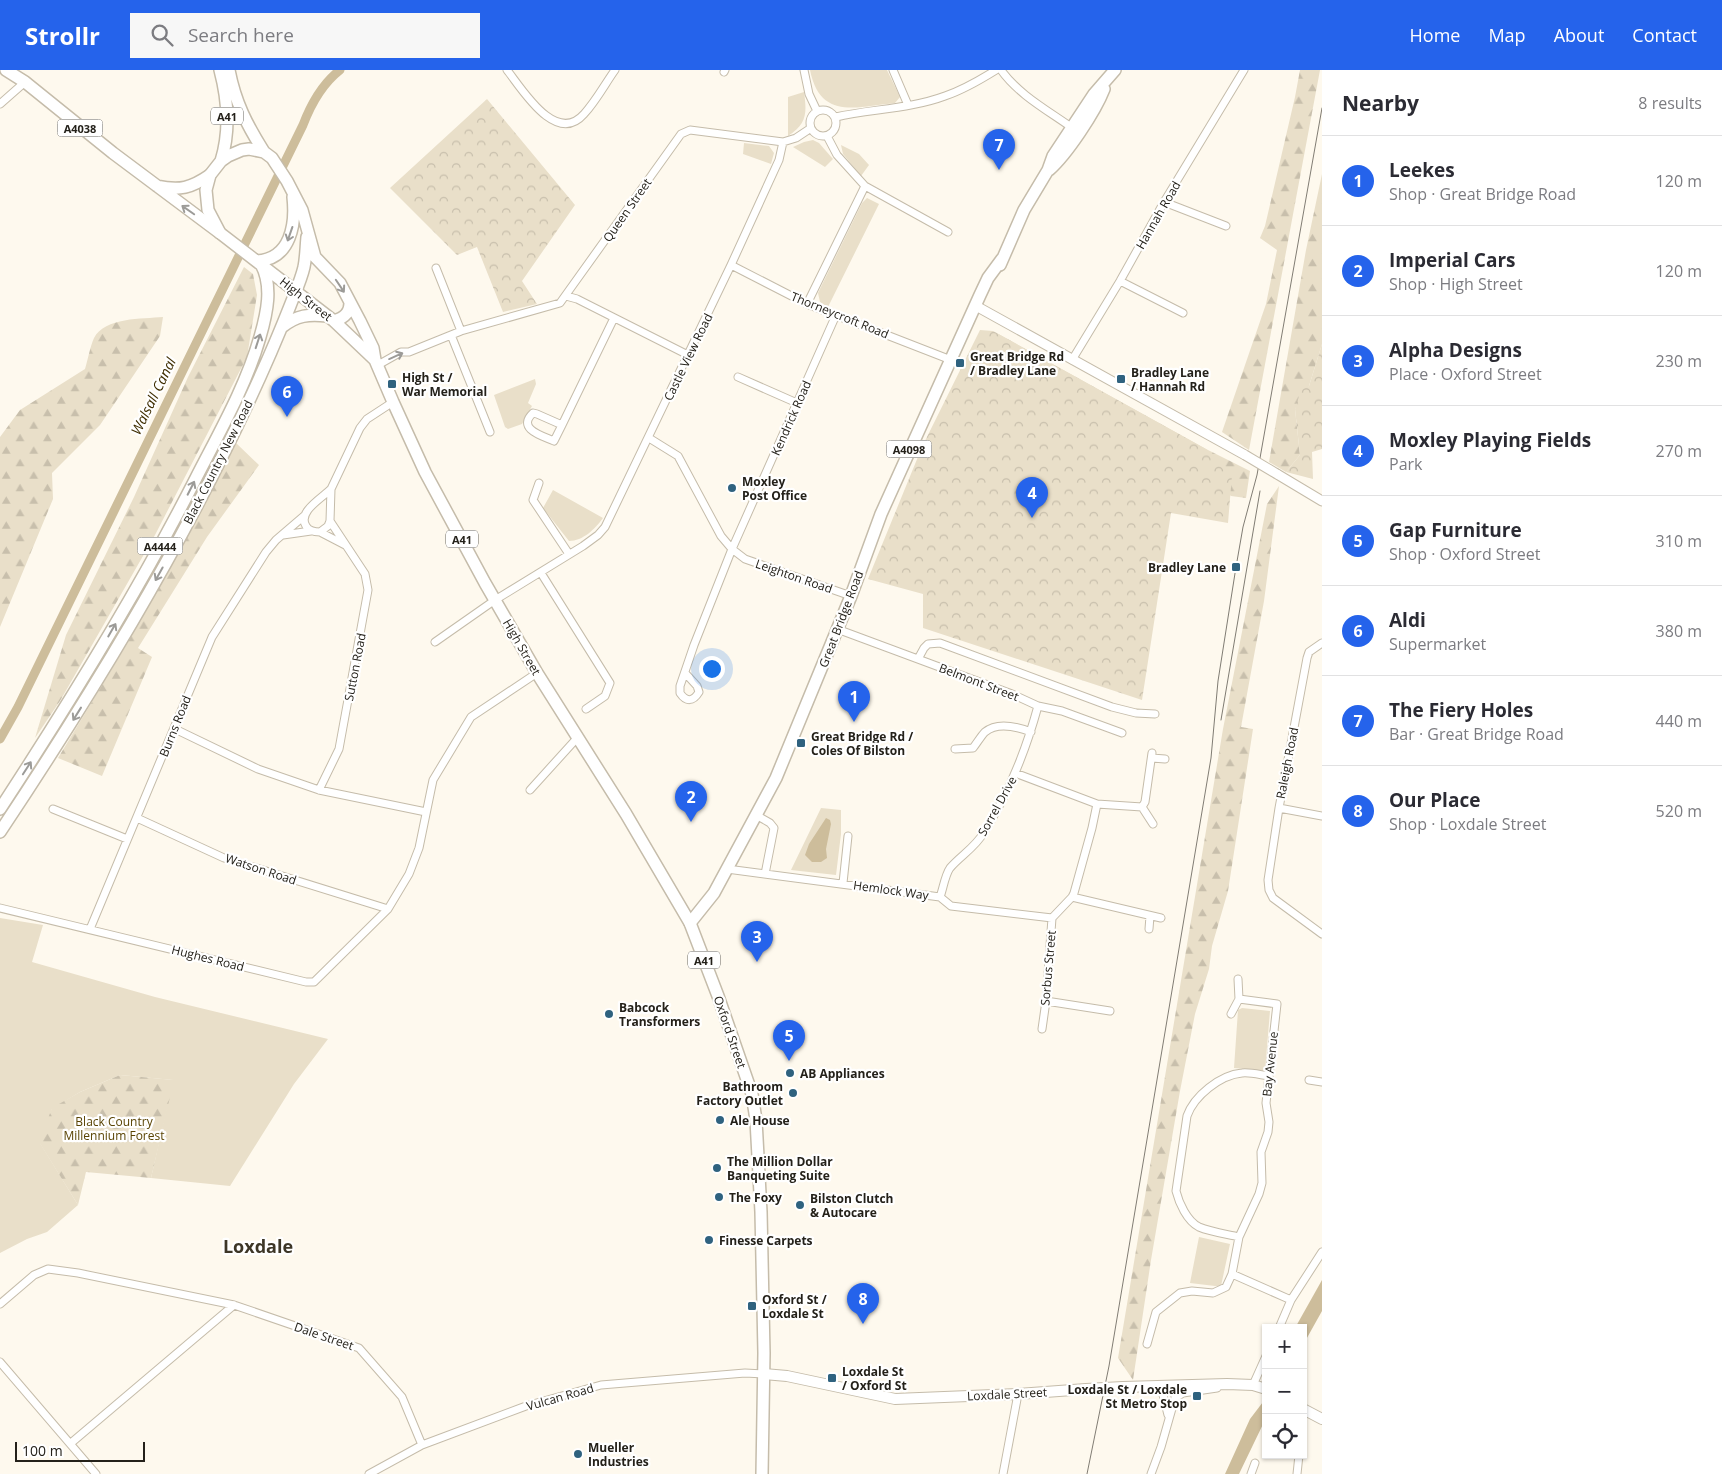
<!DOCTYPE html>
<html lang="en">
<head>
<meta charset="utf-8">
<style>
  body { margin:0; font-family:"Open Sans",sans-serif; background:#f7f7f7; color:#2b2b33 }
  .controls { position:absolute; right:15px; bottom:15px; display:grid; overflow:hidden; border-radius:0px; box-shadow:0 1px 4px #0004 }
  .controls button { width:45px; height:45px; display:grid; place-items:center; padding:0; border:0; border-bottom:1px solid #e1e1e2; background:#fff; color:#2b2b33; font:25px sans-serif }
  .scale { position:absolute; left:15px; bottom:12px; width:130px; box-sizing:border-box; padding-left:5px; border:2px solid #24211a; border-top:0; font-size:14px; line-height:18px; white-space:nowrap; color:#24211a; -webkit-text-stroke:4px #fff; paint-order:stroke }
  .you { position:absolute; left:711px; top:598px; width:18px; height:18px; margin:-12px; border:4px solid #fff; border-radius:50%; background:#1a73e8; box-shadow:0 0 0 8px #1a73e833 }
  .badge { display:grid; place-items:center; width:32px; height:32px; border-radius:50%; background:#2563eb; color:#fff; font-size:16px; font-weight:700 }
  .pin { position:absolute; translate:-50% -41px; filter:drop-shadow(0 1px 2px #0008) }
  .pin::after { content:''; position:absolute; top:26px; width:18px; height:15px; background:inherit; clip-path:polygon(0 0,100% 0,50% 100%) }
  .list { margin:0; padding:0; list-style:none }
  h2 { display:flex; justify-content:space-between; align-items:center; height:65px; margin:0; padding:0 20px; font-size:21px }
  h2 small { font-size:16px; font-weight:400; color:#7c7c81 }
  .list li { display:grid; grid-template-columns:32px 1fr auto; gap:15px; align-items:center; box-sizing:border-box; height:90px; padding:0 20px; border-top:1px solid #e1e1e2 }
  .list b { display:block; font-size:19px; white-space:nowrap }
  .list p { margin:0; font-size:16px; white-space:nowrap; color:#7c7c81 }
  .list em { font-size:16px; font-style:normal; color:#7c7c81 }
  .icon { flex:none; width:28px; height:28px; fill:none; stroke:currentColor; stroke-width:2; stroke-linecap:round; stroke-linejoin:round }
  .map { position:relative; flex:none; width:1322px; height:1404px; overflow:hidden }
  header { display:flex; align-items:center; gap:30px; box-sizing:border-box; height:70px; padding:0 25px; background:#2563eb; color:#fff }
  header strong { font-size:24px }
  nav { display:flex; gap:28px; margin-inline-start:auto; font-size:18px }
  .search { width:350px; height:45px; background:#f7f7f7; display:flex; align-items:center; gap:12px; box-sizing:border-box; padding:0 18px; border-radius:0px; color:#7c7c81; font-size:19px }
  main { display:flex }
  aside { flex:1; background:#fff }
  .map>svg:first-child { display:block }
</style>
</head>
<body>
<header>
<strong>Strollr</strong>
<div class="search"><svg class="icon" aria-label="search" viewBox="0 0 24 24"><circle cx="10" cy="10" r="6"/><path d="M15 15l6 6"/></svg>Search here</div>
<nav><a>Home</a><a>Map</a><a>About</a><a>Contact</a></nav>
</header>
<main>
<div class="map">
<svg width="1322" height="1404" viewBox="0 0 1322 1404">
  <defs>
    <pattern id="forest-firs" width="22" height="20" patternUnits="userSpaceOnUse" patternTransform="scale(1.25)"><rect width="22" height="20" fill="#e9dfc9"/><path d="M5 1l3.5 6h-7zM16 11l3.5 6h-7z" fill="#c8bfac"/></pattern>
    <pattern id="park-crowns" width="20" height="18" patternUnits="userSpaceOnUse" patternTransform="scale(1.25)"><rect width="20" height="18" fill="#e9dfc9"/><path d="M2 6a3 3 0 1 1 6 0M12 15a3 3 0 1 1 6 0" fill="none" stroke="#c8bfac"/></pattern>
  </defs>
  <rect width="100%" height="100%" fill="#fef9ee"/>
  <!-- grass -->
  <path fill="#e9dfc9" d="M810,0H887L900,27L895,33C856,37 820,50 810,0Z
    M804,22C807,43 807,54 788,66V27Z
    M813,70L819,73L833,89L825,97L793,77L804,72Z
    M744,73L769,76L774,83L771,94L743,84Z
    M841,75L859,84L869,95L861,106L843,84Z
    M867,128L879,134L828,237L820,232L818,223L862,133Z
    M535,309L536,314L528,333L532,336L522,354L508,359L505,357L494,325Z
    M553,420L603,448C595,459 583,471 569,471L543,438Z
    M821,738L841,740V764L836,805L791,800Z
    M0,848L43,855L32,892L155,927L328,969L294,1014L230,1116L151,1108L173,1010L120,1005L80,1022L52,1039L40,1073L78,1135L47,1162L27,1169L0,1183Z
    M1242,938L1270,941L1265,1001L1234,998L1238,940Z
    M1199,1167L1230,1174L1221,1216H1215L1190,1213Z"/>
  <!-- forest -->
  <path fill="url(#forest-firs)" d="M1300,0H1320L1249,380L1222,362L1266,234L1277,180L1260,168L1265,156L1295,27Z
    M1322,104V274L1309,316L1295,339L1300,385L1286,402L1269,392L1306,180Z
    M244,197L253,204L257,225L247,287L155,465L60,631L35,668L66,565L134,427L188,307Z
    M163,247L160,266L100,355L52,403L53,429L0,557V367L20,340L85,299C88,289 90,277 94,268C105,247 142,249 163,247Z
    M993,261L1206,379L1250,401L1246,428L1231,426L1202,398Z
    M236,373L259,395L207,467L138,578L152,587L102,706L58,688L127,574Z
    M1279,416L1264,531L1241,657L1253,659L1228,821L1212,876L1209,899L1195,944L1180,1021L1151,1190L1133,1310L1118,1288L1223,659L1267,434Z
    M120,1005L174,1010L151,1108L86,1102L78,1135L39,1072L52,1038L80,1022Z"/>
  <!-- park -->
  <path fill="url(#park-crowns)" d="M487,29L575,135L522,211L537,234L503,242L477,177L457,185L390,118Z
    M980,260L993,261L1206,379L1232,405L1228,453L1171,443L1142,630L923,558V524L868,509L922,377Z
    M1322,274V379L1312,382L1313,409L1286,402L1300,385L1295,339L1301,320L1309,316Z"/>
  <!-- water -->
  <path fill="#cdbd9b" d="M826,748L830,750L831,754L826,779L827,788L821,792H812L805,785L809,774Z
    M1322,1210V1241L1303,1275V1258H1295Z
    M1266,1328V1348L1239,1404H1225L1250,1349Z"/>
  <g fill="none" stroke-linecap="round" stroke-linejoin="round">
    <!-- canal -->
    <path stroke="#cdbd9b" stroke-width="9" d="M0,669L18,637L303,55C311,34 322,14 340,0"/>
    <defs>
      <path id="minor" d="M507,0C522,19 556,76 584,44C596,31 605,14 615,0
        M804,0L809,24L817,41
        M893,0L908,35
        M1001,0C1018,24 1047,40 1071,57L1075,58
        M724,2L725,0
        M0,34L25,12
        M810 53a13 13 0 1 1 26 0a13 13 0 1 1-26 0Z
        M836,47C871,39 910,39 945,26C963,20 980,10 996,0
        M827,66L837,85L865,116L948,162
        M1164,132L1226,156
        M731,195L807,234L951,290
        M436,198L461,261
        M1120,211L1183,243
        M566,226L577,229L688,285
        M807,234L865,116
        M451,265L490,362
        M1072,290L1120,211L1164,132L1244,0
        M378,295L401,282H409L461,261L560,233L681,64L690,60L783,72L796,68L811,58
        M738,307L797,333
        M562,355L537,344L533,343C516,359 543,366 554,371L562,355L614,248
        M649,368L678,386L721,466L732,479L745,489L851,526
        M539,413L533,430L569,484
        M331,419C322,428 297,442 306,456C309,461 314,462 320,462L328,456L330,451L331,419L360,358L367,349L393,332
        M320,462L345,475
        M283,465L311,461
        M541,503L610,613L605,626L586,639
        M837,559L1012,624L1038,636L1062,641L1122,663
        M435,572L495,530L583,476L598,465L605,457L731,195L779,90L783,72
        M1322,573L1309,582L1307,588L1279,738L1268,810L1269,820L1273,828L1322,864
        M918,589L924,578L928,574L940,573L1112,637L1136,643L1155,644
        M686,604L697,616L699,622C693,632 686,632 680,623V616L694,575L732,479L836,245
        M175,659L258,699L319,720L426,742
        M955,679L973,678C977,673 981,666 985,662C998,651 1018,657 1031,662
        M1152,688L1165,689
        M1015,703L1097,734
        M319,720L339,679L368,520L365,504L330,451
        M530,720L578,667
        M1142,737L1153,754
        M1279,738L1322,746
        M53,739L127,769
        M756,745L770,753L774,758L765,804
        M137,748L224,788L388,839
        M727,799L940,827L951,836L1052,848
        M843,813L848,766
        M940,827C943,819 945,805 950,798C960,786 976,777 984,762C1009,723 1026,680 1038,636
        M1072,827L1161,848
        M0,838L306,912H314L388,839L409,804L419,778L433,710L471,647L537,603
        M90,859L212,567L266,482L276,470L304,446
        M1149,859L1150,846
        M1046,931L1110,941
        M1231,944L1239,929L1238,909
        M1042,959L1046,931L1052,848L1072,827L1074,823L1092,758L1097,734L1142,737L1145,732L1152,683
        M1309,1010L1322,1012
        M1239,1167C1226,1164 1211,1162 1199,1157C1187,1151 1179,1133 1176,1121L1187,1046C1194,1026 1220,1005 1242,1003C1250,1002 1261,1005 1269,1006
        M1232,1204L1291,1230
        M0,1234L34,1205L48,1199L78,1203L234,1235L359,1278L402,1327L422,1375
        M1279,1258L1291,1230L1322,1182
        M1147,1274L1156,1242L1180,1223L1192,1221L1213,1223L1226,1217L1232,1204L1239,1167L1259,1124L1262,1113L1261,1082L1268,1062L1269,1052L1266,1033L1277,934L1239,929
        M0,1292L96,1404
        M1253,1315L1266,1286
        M1161,1317L1168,1345
        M1175,1328L1183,1323L1217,1318
        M71,1373L234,1235
        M369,1404L422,1375L526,1336L601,1315L745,1303L764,1304
        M1003,1404L1018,1324
        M1151,1404L1161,1377L1175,1328V1317
        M1251,1404L1255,1393
        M1297,1404L1299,1385"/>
      <path id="tertiary" d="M976,236L1245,385
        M1277,404L1322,431"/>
      <path id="secondary" d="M764,1304L787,1306L895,1329L1018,1324L1086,1319
        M1123,1317L1227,1314L1253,1315L1266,1319
        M1303,1339L1322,1349"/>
      <path id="primary" d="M6,0L25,12L113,83L220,163
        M1049,100C1067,84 1095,42 1104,19
        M157,116C180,121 191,118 210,105
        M1000,195L1024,140L1048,100L1053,86L1094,24L1115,0
        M690,853L714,823L776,708L851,526L881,444L980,225L988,208L1002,189"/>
      <path id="trunk" d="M220,0C228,30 230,62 221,91
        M229,0C235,32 247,55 264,82
        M257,191C291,189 296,154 293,127
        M334,251C344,248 350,243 350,233
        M282,257C297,245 309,244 327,246
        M375,290L334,251L220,163L208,140L206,120L210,105L221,91L228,86L242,80L249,79L264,82L272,88L287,111L302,140L315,187L340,213L360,251L373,278L375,290L393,332L425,402L485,513L537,603L626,744L690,853L718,926L752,1024L756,1050L761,1142L764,1283L762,1404
        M0,739C70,632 138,522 196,408C219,363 246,316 260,267C267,243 273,216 261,194
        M0,762C91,625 178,483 248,333C263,301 277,269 290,236C295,223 301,210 304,197C306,187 306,177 307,167"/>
    </defs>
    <!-- minor casing -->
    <use href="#minor" stroke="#c5bcaa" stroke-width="9"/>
    <!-- tertiary casing -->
    <use href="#tertiary" stroke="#c5bcaa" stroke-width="11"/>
    <!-- secondary casing -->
    <use href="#secondary" stroke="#c5bcaa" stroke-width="12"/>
    <!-- primary casing -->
    <use href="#primary" stroke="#c5bcaa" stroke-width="14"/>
    <!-- trunk casing -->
    <use href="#trunk" stroke="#c5bcaa" stroke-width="14"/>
    <!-- minor -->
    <use href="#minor" stroke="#fff" stroke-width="7"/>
    <!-- tertiary -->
    <use href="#tertiary" stroke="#fff" stroke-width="9"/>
    <!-- secondary -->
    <use href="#secondary" stroke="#fff" stroke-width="10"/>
    <!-- primary -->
    <use href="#primary" stroke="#fff" stroke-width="11"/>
    <!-- trunk -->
    <use href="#trunk" stroke="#fff" stroke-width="11"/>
    <!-- tram -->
    <path stroke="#807c73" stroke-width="1" d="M1221,650L1260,421
      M1087,1404L1109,1296L1211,688L1218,611L1236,497L1243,457L1257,405L1322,38"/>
    <defs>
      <path id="tertiary-bridge" d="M1245,385L1277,404"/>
      <path id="secondary-bridge" d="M1086,1319L1123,1317"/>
    </defs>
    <!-- tertiary-bridge casing -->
    <use href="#tertiary-bridge" stroke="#c5bcaa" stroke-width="11" stroke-linecap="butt"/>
    <!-- secondary-bridge casing -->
    <use href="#secondary-bridge" stroke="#c5bcaa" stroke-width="12" stroke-linecap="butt"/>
    <!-- tertiary-bridge -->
    <use href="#tertiary-bridge" stroke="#fff" stroke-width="9"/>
    <!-- secondary-bridge -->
    <use href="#secondary-bridge" stroke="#fff" stroke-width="10"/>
  </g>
  <!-- one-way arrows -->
  <defs><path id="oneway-shaft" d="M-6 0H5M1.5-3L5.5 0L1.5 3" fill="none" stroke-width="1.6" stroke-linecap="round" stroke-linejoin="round" transform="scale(1.25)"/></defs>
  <g stroke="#9c9b98">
    <use href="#oneway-shaft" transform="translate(188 140) rotate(-145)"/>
    <use href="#oneway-shaft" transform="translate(290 164) rotate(109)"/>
    <use href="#oneway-shaft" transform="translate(340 216) rotate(56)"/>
    <use href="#oneway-shaft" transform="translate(258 271) rotate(-72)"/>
    <use href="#oneway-shaft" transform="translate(396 286) rotate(-24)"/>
    <use href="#oneway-shaft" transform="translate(191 418) rotate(-63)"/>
    <use href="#oneway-shaft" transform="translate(159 504) rotate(119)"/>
    <use href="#oneway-shaft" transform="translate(112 560) rotate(-60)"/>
    <use href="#oneway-shaft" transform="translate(77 644) rotate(122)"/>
    <use href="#oneway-shaft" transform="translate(27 698) rotate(-57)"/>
  </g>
  <!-- markers -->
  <g fill="#2f627f" stroke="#fff" stroke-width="2">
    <rect x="955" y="288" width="10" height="10" rx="2.5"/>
    <rect x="1116" y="304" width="10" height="10" rx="2.5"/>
    <rect x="387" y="309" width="10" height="10" rx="2.5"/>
    <circle cx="732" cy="418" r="5"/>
    <rect x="1231" y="492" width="10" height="10" rx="2.5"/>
    <rect x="796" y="668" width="10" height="10" rx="2.5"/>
    <circle cx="609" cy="944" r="5"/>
    <circle cx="790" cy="1003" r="5"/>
    <circle cx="793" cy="1023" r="5"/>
    <circle cx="720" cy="1050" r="5"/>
    <circle cx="717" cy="1098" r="5"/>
    <circle cx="719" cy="1127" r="5"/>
    <circle cx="800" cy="1135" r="5"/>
    <circle cx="709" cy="1170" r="5"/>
    <rect x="747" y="1231" width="10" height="10" rx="2.5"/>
    <rect x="827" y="1303" width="10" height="10" rx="2.5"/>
    <rect x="1192" y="1321" width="10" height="10" rx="2.5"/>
    <circle cx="578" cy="1384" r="5"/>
  </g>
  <g text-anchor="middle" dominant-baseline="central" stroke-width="4.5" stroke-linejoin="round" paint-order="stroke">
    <!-- shield labels -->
    <g fill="#fff" stroke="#66645f" stroke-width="1">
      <rect x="211" y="37.5" width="32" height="17" rx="4"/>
      <rect x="57.5" y="49.5" width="45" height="17" rx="4"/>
      <rect x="886.5" y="370.5" width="45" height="17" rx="4"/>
      <rect x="446" y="460.5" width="32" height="17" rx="4"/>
      <rect x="137.5" y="467.5" width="45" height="17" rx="4"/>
      <rect x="688" y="881.5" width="32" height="17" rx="4"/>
    </g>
    <g font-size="11" font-weight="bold" fill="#24211a">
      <text x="227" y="46">A41</text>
      <text x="80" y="58">A4038</text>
      <text x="909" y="379">A4098</text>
      <text x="462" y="469">A41</text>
      <text x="160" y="476">A4444</text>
      <text x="704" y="890">A41</text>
    </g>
    <!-- street labels -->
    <g font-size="12" fill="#24211a" stroke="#fff">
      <text transform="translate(627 140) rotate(-55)">Queen Street</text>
      <text transform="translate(1158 145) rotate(-60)">Hannah Road</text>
      <text transform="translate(306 229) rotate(38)">High Street</text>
      <text transform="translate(840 245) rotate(22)">Thorneycroft Road</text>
      <text transform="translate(688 287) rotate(-64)">Castle View Road</text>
      <text transform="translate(791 348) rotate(-66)">Kendrick Road</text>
      <text transform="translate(218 392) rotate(-63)">Black Country New Road</text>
      <text transform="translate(794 506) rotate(19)">Leighton Road</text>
      <text transform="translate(841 549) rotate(-69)">Great Bridge Road</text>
      <text transform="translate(522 577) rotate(60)">High Street</text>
      <text transform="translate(355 597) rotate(-79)">Sutton Road</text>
      <text transform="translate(979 612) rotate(21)">Belmont Street</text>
      <text transform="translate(175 656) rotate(-68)">Burns Road</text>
      <text transform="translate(1287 693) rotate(-79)">Raleigh Road</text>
      <text transform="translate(997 736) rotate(-61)">Sorrel Drive</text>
      <text transform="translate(261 799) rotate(18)">Watson Road</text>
      <text transform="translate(891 820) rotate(8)">Hemlock Way</text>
      <text transform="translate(208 888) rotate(14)">Hughes Road</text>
      <text transform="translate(1048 898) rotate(-85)">Sorbus Street</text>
      <text transform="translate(730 962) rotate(71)">Oxford Street</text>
      <text transform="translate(1270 994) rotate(-84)">Bay Avenue</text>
      <text transform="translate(324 1266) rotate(19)">Dale Street</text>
      <text transform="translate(1007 1324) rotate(-3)">Loxdale Street</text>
      <text transform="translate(560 1327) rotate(-16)">Vulcan Road</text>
    </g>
    <!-- poi labels -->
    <g font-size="12" font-weight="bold" fill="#24211a" stroke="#fff" text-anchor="start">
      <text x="970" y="286">Great Bridge Rd<tspan x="970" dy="14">/ Bradley Lane</tspan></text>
      <text x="1131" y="302">Bradley Lane<tspan x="1131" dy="14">/ Hannah Rd</tspan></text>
      <text x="402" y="307">High St /<tspan x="402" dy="14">War Memorial</tspan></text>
      <text x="742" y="411">Moxley<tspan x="742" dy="14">Post Office</tspan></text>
      <text x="1226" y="497" text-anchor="end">Bradley Lane</text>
      <text x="811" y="666">Great Bridge Rd /<tspan x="811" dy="14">Coles Of Bilston</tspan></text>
      <text x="619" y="937">Babcock<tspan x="619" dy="14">Transformers</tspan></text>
      <text x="800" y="1003">AB Appliances</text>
      <text x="783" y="1016" text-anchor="end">Bathroom<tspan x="783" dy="14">Factory Outlet</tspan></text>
      <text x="730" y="1050">Ale House</text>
      <text x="727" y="1091">The Million Dollar<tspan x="727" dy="14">Banqueting Suite</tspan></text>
      <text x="729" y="1127">The Foxy</text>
      <text x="810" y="1128">Bilston Clutch<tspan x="810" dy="14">&amp; Autocare</tspan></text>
      <text x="719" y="1170">Finesse Carpets</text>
      <text x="762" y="1229">Oxford St /<tspan x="762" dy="14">Loxdale St</tspan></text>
      <text x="842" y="1301">Loxdale St<tspan x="842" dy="14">/ Oxford St</tspan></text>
      <text x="1187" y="1319" text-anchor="end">Loxdale St / Loxdale<tspan x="1187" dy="14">St Metro Stop</tspan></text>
      <text x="588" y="1377">Mueller<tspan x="588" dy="14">Industries</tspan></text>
    </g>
    <!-- park labels -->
    <g font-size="12" fill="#5a4404" stroke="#fff">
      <text x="114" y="1051">Black Country<tspan x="114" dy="14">Millennium Forest</tspan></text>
    </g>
    <!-- water labels -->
    <g font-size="14" font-style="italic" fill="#3e2d00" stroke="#fff">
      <text transform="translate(153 326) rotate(-64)">Walsall Canal</text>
    </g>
    <!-- district labels -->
    <g font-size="18" font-weight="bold" fill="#3d3627" stroke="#fff">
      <text x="258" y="1176">Loxdale</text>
    </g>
  </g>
</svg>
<div class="controls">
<button>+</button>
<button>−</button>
<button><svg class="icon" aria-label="locate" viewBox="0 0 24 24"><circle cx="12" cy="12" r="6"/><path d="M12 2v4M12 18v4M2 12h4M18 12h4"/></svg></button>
</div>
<div class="scale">100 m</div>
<div class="you"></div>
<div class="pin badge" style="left:854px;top:652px">1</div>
<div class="pin badge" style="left:691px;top:752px">2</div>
<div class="pin badge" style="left:757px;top:892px">3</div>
<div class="pin badge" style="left:1032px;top:448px">4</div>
<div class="pin badge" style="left:789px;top:991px">5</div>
<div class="pin badge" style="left:287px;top:347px">6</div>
<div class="pin badge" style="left:999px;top:100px">7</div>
<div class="pin badge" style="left:863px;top:1254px">8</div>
</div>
<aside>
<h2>Nearby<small>8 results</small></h2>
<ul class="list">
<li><span class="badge">1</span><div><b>Leekes</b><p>Shop · Great Bridge Road</p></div><em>120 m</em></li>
<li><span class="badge">2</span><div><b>Imperial Cars</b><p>Shop · High Street</p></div><em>120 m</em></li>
<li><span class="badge">3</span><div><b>Alpha Designs</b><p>Place · Oxford Street</p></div><em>230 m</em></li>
<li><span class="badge">4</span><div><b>Moxley Playing Fields</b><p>Park</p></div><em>270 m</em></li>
<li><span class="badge">5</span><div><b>Gap Furniture</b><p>Shop · Oxford Street</p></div><em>310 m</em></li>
<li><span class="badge">6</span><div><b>Aldi</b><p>Supermarket</p></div><em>380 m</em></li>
<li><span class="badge">7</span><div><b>The Fiery Holes</b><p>Bar · Great Bridge Road</p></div><em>440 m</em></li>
<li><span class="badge">8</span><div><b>Our Place</b><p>Shop · Loxdale Street</p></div><em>520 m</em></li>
</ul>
</aside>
</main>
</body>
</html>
